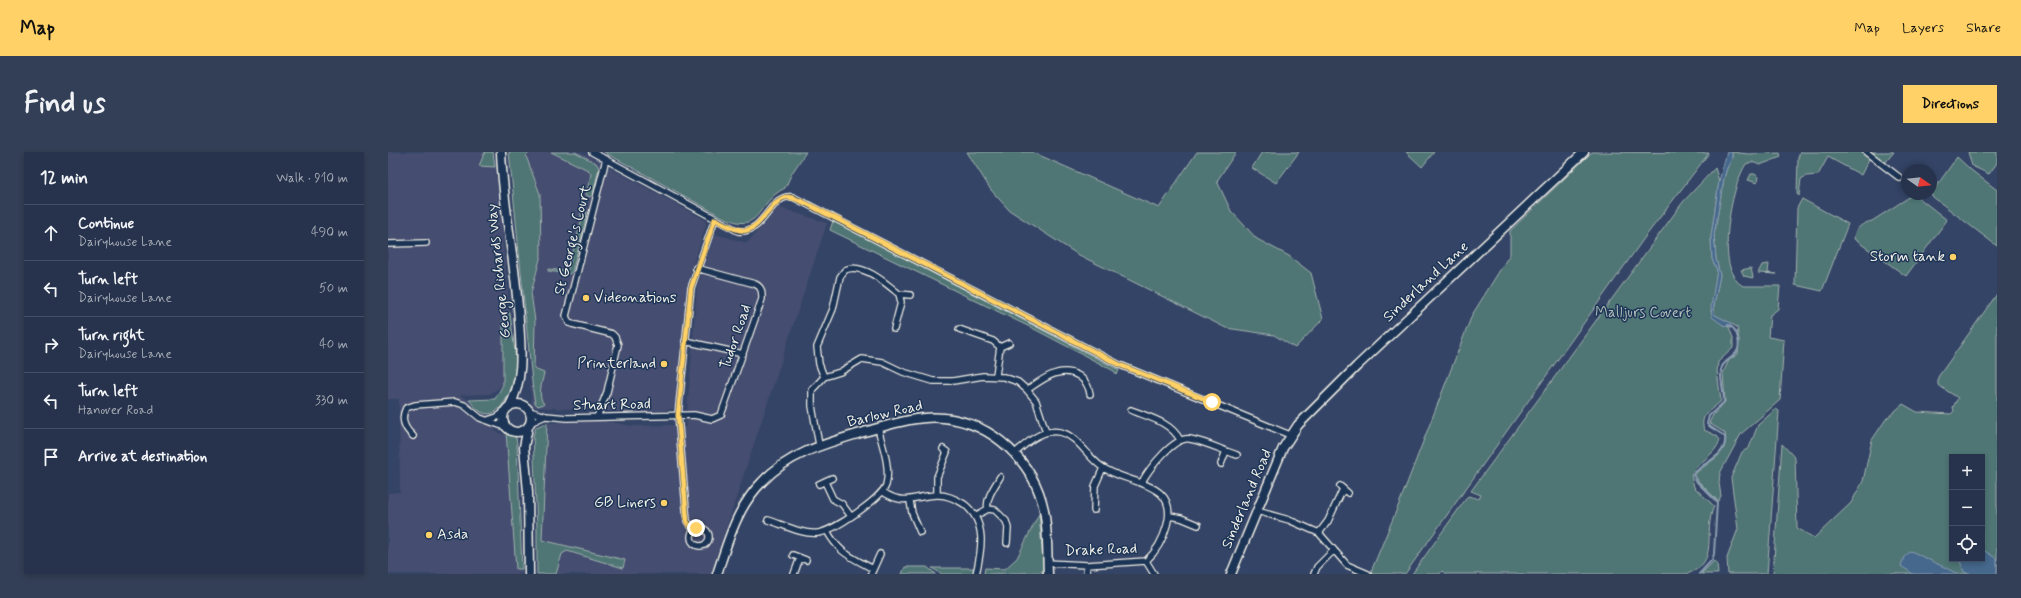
<!DOCTYPE html>
<html lang="en">
<head>
<meta charset="utf-8">
<style>
  body { margin:0; font-family:Mynerve,sans-serif; background:#333f56; color:#f1f3f6 }
  .controls { position:absolute; right:12px; bottom:12px; display:grid; overflow:hidden; border-radius:0px; box-shadow:0 2px 6px #0003 }
  .controls button { width:36px; height:36px; display:grid; place-items:center; padding:0; border:0; border-bottom:1px solid #434e64; background:#27334c; color:#f1f3f6; font:20px sans-serif }
  .compass { position:absolute; left:1513px; top:12px; width:36px; height:36px; border-radius:50%; background:#27334c; box-shadow:0 2px 6px #0003; rotate:105deg }
  .stop { position:absolute; width:12px; height:12px; margin:-9px; border:3px solid #ffd166; border-radius:50%; background:#fff }
  .stop.end { background:#ffd166; border-color:#fff; box-shadow:0 1px 4px #0008 }
  .list { margin:0; padding:0; list-style:none }
  h2 { display:flex; justify-content:space-between; align-items:center; height:52px; margin:0; padding:0 16px; font-size:17px }
  h2 small { font-size:13px; font-weight:400; color:#a4aab5 }
  .list li { display:grid; grid-template-columns:26px 1fr auto; gap:12px; align-items:center; box-sizing:border-box; height:56px; padding:0 16px; border-top:1px solid #434e64 }
  .list b { display:block; font-size:15px; white-space:nowrap }
  .list p { margin:0; font-size:13px; white-space:nowrap; color:#a4aab5 }
  .list em { font-size:13px; font-style:normal; color:#a4aab5 }
  .icon { flex:none; width:22px; height:22px; fill:none; stroke:currentColor; stroke-width:2; stroke-linecap:round; stroke-linejoin:round }
  .map { position:relative; flex:none; width:1609px; height:422px; overflow:hidden; border-radius:0px }
  header { display:flex; align-items:center; gap:24px; box-sizing:border-box; height:56px; padding:0 20px; background:#ffd166; color:#111 }
  header strong { font-size:19px }
  nav { display:flex; gap:22px; margin-inline-start:auto; font-size:14px }
  .intro { display:flex; align-items:center; justify-content:space-between; box-sizing:border-box; height:96px; padding:0 24px }
  h1 { margin:0; font-size:28px }
  .button { padding:10px 18px; border-radius:0px; background:#ffd166; color:#111; font-size:14px; font-weight:700 }
  main { display:flex; gap:24px; padding:0 24px }
  aside { flex:1; background:#27334c; border-radius:0px; box-shadow:0 2px 6px #0003 }
  .map>svg:first-child { display:block }
</style>
</head>
<body>
<header>
<strong>Map</strong>
<nav><a>Map</a><a>Layers</a><a>Share</a></nav>
</header>
<div class="intro"><h1>Find us</h1><a class="button">Directions</a></div>
<main>
<aside>
<h2>12 min<small>Walk · 910 m</small></h2>
<ul class="list">
<li><svg class="icon" aria-label="ahead" viewBox="0 0 24 24"><path d="M12 20V5M6 11l6-6 6 6"/></svg><div><b>Continue</b><p>Dairyhouse Lane</p></div><em>490 m</em></li>
<li><svg class="icon" aria-label="left" viewBox="0 0 24 24"><path d="M17 20v-9H6M10 6l-5 5 5 5"/></svg><div><b>Turn left</b><p>Dairyhouse Lane</p></div><em>50 m</em></li>
<li><svg class="icon" aria-label="right" viewBox="0 0 24 24"><path d="M7 20v-9h11M14 6l5 5-5 5"/></svg><div><b>Turn right</b><p>Dairyhouse Lane</p></div><em>40 m</em></li>
<li><svg class="icon" aria-label="left" viewBox="0 0 24 24"><path d="M17 20v-9H6M10 6l-5 5 5 5"/></svg><div><b>Turn left</b><p>Hanover Road</p></div><em>330 m</em></li>
<li><svg class="icon" aria-label="arrive" viewBox="0 0 24 24"><path d="M6 21V4h12l-3 4 3 4H6"/></svg><div><b>Arrive at destination</b></div></li>
</ul>
</aside>
<div class="map">
<svg width="1609" height="422" viewBox="0 0 1609 422">
  <rect width="100%" height="100%" fill="#344466"/>
  <filter id="ink" filterUnits="userSpaceOnUse"><feTurbulence type="fractalNoise" baseFrequency=".025" numOctaves="2"/><feDisplacementMap in="SourceGraphic" scale="8" xChannelSelector="R" yChannelSelector="G"/><feConvolveMatrix kernelMatrix="1 2 1 2 8 2 1 2 1" color-interpolation-filters="sRGB"/></filter>
  <g filter="url(#ink)">
    <!-- built -->
    <path fill="#444e70" d="M0,0H97L92,14L107,15L113,64L122,161L115,162V233L102,242L72,243L81,248L91,259L102,261L106,259L107,279L121,285L134,411V422H0V341L12,340L11,247H0Z
      M120,0H193L317,68L318,73L301,125L287,256L266,261L144,255L135,124Z
      M390,55L439,71L323,422H152L159,271L211,268L244,274L282,273L298,275L309,135L327,82L359,91Z"/>
    <!-- green -->
    <path fill="#4f7475" stroke="#a2b2ae" fill-rule="evenodd" d="M97,0H105L107,15L91,14Z
      M121,0H142L138,4L152,42L153,103L143,141L147,169L146,217L156,221C154,231 149,244 156,252L150,254L147,251L145,239Z
      M163,0H187L208,11L211,16L210,20L205,43L202,45L198,43L203,22L200,18Z
      M216,0H418L404,21L397,36C366,51 375,85 333,64Z
      M579,0H644L771,56L809,0H848L829,29L843,59L869,87L901,104L923,121L935,167L907,196L886,183L838,176L689,102L621,58L603,38Z
      M874,0H911L888,31L864,16Z
      M1018,0H1046L1034,15Z
      M1204,0L1321,1L1257,85L1017,422H982L1011,352L1084,163L1122,102V79Z
      M1344,0L1360,2L1392,1L1393,5L1372,13L1364,10L1358,12C1343,34 1326,120 1355,134H1392L1390,157L1382,163L1380,185L1396,188L1392,248L1353,282L1332,321L1331,331L1333,344L1330,349L1310,329L1307,322C1320,309 1342,303 1337,281L1321,271L1325,263L1337,250L1335,221L1341,208L1350,202L1351,188L1349,175L1327,163L1325,158L1332,123L1328,107L1326,83L1336,26L1339,16L1344,7Z
      M1412,0H1475L1481,7L1473,23L1440,5L1430,23L1418,24L1413,27L1411,44L1409,42L1410,6Z
      M1483,0H1506L1497,11Z
      M1580,0H1609V11L1601,22L1584,14Z
      M1569,5L1583,18L1609,38V94L1545,45L1543,42Z
      M1327,16L1331,29L1323,85L1324,107L1329,118L1323,160L1335,173L1341,175L1345,186V196L1330,210L1329,219L1333,249C1323,259 1311,262 1316,278L1329,284L1332,288C1327,304 1310,309 1303,323L1306,335L1326,354C1314,381 1333,410 1299,422H1058L1054,419L1052,422H1024L1080,344L1091,347L1093,343L1083,339L1295,50Z
      M1363,22H1367L1370,25L1369,31L1360,28Z
      M1526,42L1559,68L1518,124L1466,87C1466,76 1475,71 1484,69Z
      M1414,47L1460,72L1434,139L1407,133L1409,56Z
      M195,56L199,60L198,67L184,120L181,122L160,119V117L178,119L180,117L193,70V57Z
      M445,69L731,218L729,223L726,219L648,178L442,78Z
      M1381,112L1380,121L1389,122L1370,121L1374,113Z
      M1363,116L1365,126L1356,124L1353,118Z
      M1609,142V422H1385L1394,292L1407,306L1409,376L1426,386L1463,351L1475,329L1484,288L1498,267L1515,252L1529,260L1563,262L1566,259L1565,255L1570,246L1550,233V225ZM1564,305H1594V407H1564Z
      M122,161L129,216C126,231 113,275 90,258C87,256 84,251 81,248L107,247L115,233V162Z
      M1388,257L1391,259L1379,422H1340L1339,406L1350,377L1343,326L1354,300L1361,296L1370,273Z
      M159,271L154,388L237,408L235,416L179,399L174,402L168,422H149V376L145,284L148,275Z
      M118,279L128,286L129,292L134,417H128Z
      M651,362L656,420L596,422L597,416L617,417L629,406Z
      M1326,409L1329,411L1330,422H1313Z
      M517,415H539L548,422H514Z
      M544,416H586L585,422H554Z"/>
    <!-- water -->
    <path fill="#45678c" stroke="#8b9eb1" d="M1339,0H1344V7L1339,16L1336,26L1326,83L1328,107L1332,123L1325,158L1327,163L1343,171L1341,175L1335,173L1324,165L1323,155L1329,118L1324,107L1323,85L1331,29Z
      M1523,399L1570,422H1525L1513,414L1516,405Z
      M1597,399L1609,407V422H1581L1576,420L1572,409L1578,407H1594V400Z"/>
    <g fill="none" stroke-linecap="round" stroke-linejoin="round">
      <!-- stream -->
      <path stroke="#8b9eb1" stroke-width="2" d="M1311,422L1324,408L1326,402L1329,350L1309,330L1305,323C1314,309 1339,306 1337,285C1331,279 1325,278 1319,272L1321,264L1336,250C1336,239 1332,229 1333,218C1334,210 1342,208 1347,202C1354,195 1350,176 1340,173"/>
      <defs>
        <path id="street" d="M204,0L350,79C378,82 381,41 405,45L732,213L902,283
          M1478,0L1512,26
          M0,92L38,91
          M511,142L522,143
          M571,177L605,189L612,195L608,223
          M297,189L355,202
          M612,195L621,191
          M436,225L431,212L429,195L445,157L452,125L457,118C474,110 498,131 511,142L513,150L506,177
          M639,238C655,227 672,213 691,224C698,229 701,234 702,242
          M743,258C760,265 783,270 792,288
          M141,259L158,264L179,266L306,263L324,267L333,263L374,147C374,140 374,135 367,132L308,116
          M209,265L219,240L230,193L227,185L224,182L184,172L181,171L178,164L218,7
          M100,268L109,265L118,259
          M142,271L157,264
          M25,284C17,277 12,267 18,256L27,253L67,250L76,253L92,266L120,276
          M431,293L424,254V238L436,225L452,220L474,207L494,210L515,220L545,229H565L595,224L616,225L630,230L639,238L648,249L658,280
          M627,301C640,290 653,277 672,280C690,284 699,305 714,315C739,333 791,328 779,373C775,388 769,399 758,409L699,413L659,411
          M833,312L838,299
          M437,330L445,347L454,352L462,363
          M754,330C761,317 786,284 802,287C818,290 834,298 849,303
          M431,332L444,326
          M952,334L960,341
          M495,340C518,355 526,343 550,343C559,343 568,347 576,352C599,370 594,397 588,422
          M549,343V325L559,300L555,297
          M522,349L524,361L532,380
          M600,357C597,347 607,334 612,325
          M706,358L707,334L715,316
          M869,359L901,368L931,381L959,413L980,422
          M587,364L600,357L607,358L618,369L620,376L619,391
          M782,364L793,366L810,373
          M380,368C394,372 414,383 430,381C444,380 494,346 498,333C503,315 494,293 490,276
          M303 385a9 9 0 1 1 18 0a9 9 0 1 1-18 0Z
          M306,378L299,369L290,263L303,136L327,67
          M439,379C452,402 462,404 485,417
          M931,381L940,369L955,337
          M405,403L418,408
          M758,409L766,422
          M406,422L412,406
          M483,422L492,402
          M698,422L699,413
          M926,422L929,415L946,398"/>
        <path id="secondary" d="M113,0C115,56 128,113 131,169C133,198 136,229 121,255
          M115 266a14 14 0 1 1 28 0a14 14 0 1 1-28 0Z
          M140,275L136,295L140,340L141,422
          M329,422C340,389 349,355 374,330C401,301 439,291 476,280C501,273 530,263 556,266C605,271 646,310 656,358C660,379 659,401 660,422
          M843,422L895,296L910,273L969,214L1196,0"/>
      </defs>
      <!-- street casing -->
      <use href="#street" stroke="#f4f1e8" stroke-width="8"/>
      <!-- secondary casing -->
      <use href="#secondary" stroke="#f4f1e8" stroke-width="11"/>
      <!-- street -->
      <use href="#street" stroke="#1d3557" stroke-width="5.5"/>
      <!-- secondary -->
      <use href="#secondary" stroke="#1d3557" stroke-width="8"/>
    </g>
  </g>
  <g fill="none" stroke-linecap="round" stroke-linejoin="round" filter="url(#ink)">
    <!-- route -->
    <path stroke="#ffd166" stroke-width="5" d="M308,376L306,378L299,370L290,263L303,136L327,67C363,87 362,80 387,52C391,48 394,45 400,45C409,45 436,61 445,65L732,213L824,250"/>
  </g>
  <!-- markers -->
  <g fill="#ffd166" stroke="#1d3557" stroke-width="1.5">
    <circle cx="1565" cy="105" r="4"/>
    <circle cx="198" cy="146" r="4"/>
    <circle cx="276" cy="212" r="4"/>
    <circle cx="276" cy="351" r="4"/>
    <circle cx="41" cy="383" r="4"/>
  </g>
  <g text-anchor="middle" dominant-baseline="central" stroke-width="3" stroke-linejoin="round" paint-order="stroke">
    <!-- street labels -->
    <g font-size="15" fill="#f4f1e8" stroke="#1d3557">
      <text transform="translate(185 88) rotate(-76)">St George's Court</text>
      <text transform="translate(111 119) rotate(-96)">George Richards Way</text>
      <text transform="translate(1038 130) rotate(-43)">Sinderland Lane</text>
      <text transform="translate(348 185) rotate(-71)">Tudor Road</text>
      <text transform="translate(224 253) rotate(-1)">Stuart Road</text>
      <text transform="translate(497 262) rotate(-13)">Barlow Road</text>
      <text transform="translate(859 347) rotate(-67)">Sinderland Road</text>
      <text transform="translate(713 398) rotate(-2)">Drake Road</text>
    </g>
    <!-- poi labels -->
    <g font-size="15" fill="#f4f1e8" stroke="#1d3557" text-anchor="end">
      <text x="1557" y="105">Storm tank</text>
      <text x="206" y="146" text-anchor="start">Videonations</text>
      <text x="268" y="212">Printerland</text>
      <text x="268" y="351">GB Liners</text>
      <text x="49" y="383" text-anchor="start">Asda</text>
    </g>
    <!-- park labels -->
    <g font-size="15" fill="#b2bfba" stroke="#1d3557">
      <text x="1255" y="161">Malljurs Covert</text>
    </g>
  </g>
</svg>
<div class="controls">
<button>+</button>
<button>−</button>
<button><svg class="icon" aria-label="locate" viewBox="0 0 24 24"><circle cx="12" cy="12" r="6"/><path d="M12 2v4M12 18v4M2 12h4M18 12h4"/></svg></button>
</div>
<svg class="compass" viewBox="-18 -18 36 36"><path d="M0-13l5 13h-10z" fill="#e53935"/><path d="M0 13l5-13h-10z" fill="#a4aab5"/></svg>
<div class="stop" style="left:824px;top:250px"></div>
<div class="stop end" style="left:308px;top:376px"></div>
</div>
</main>
</body>
</html>
